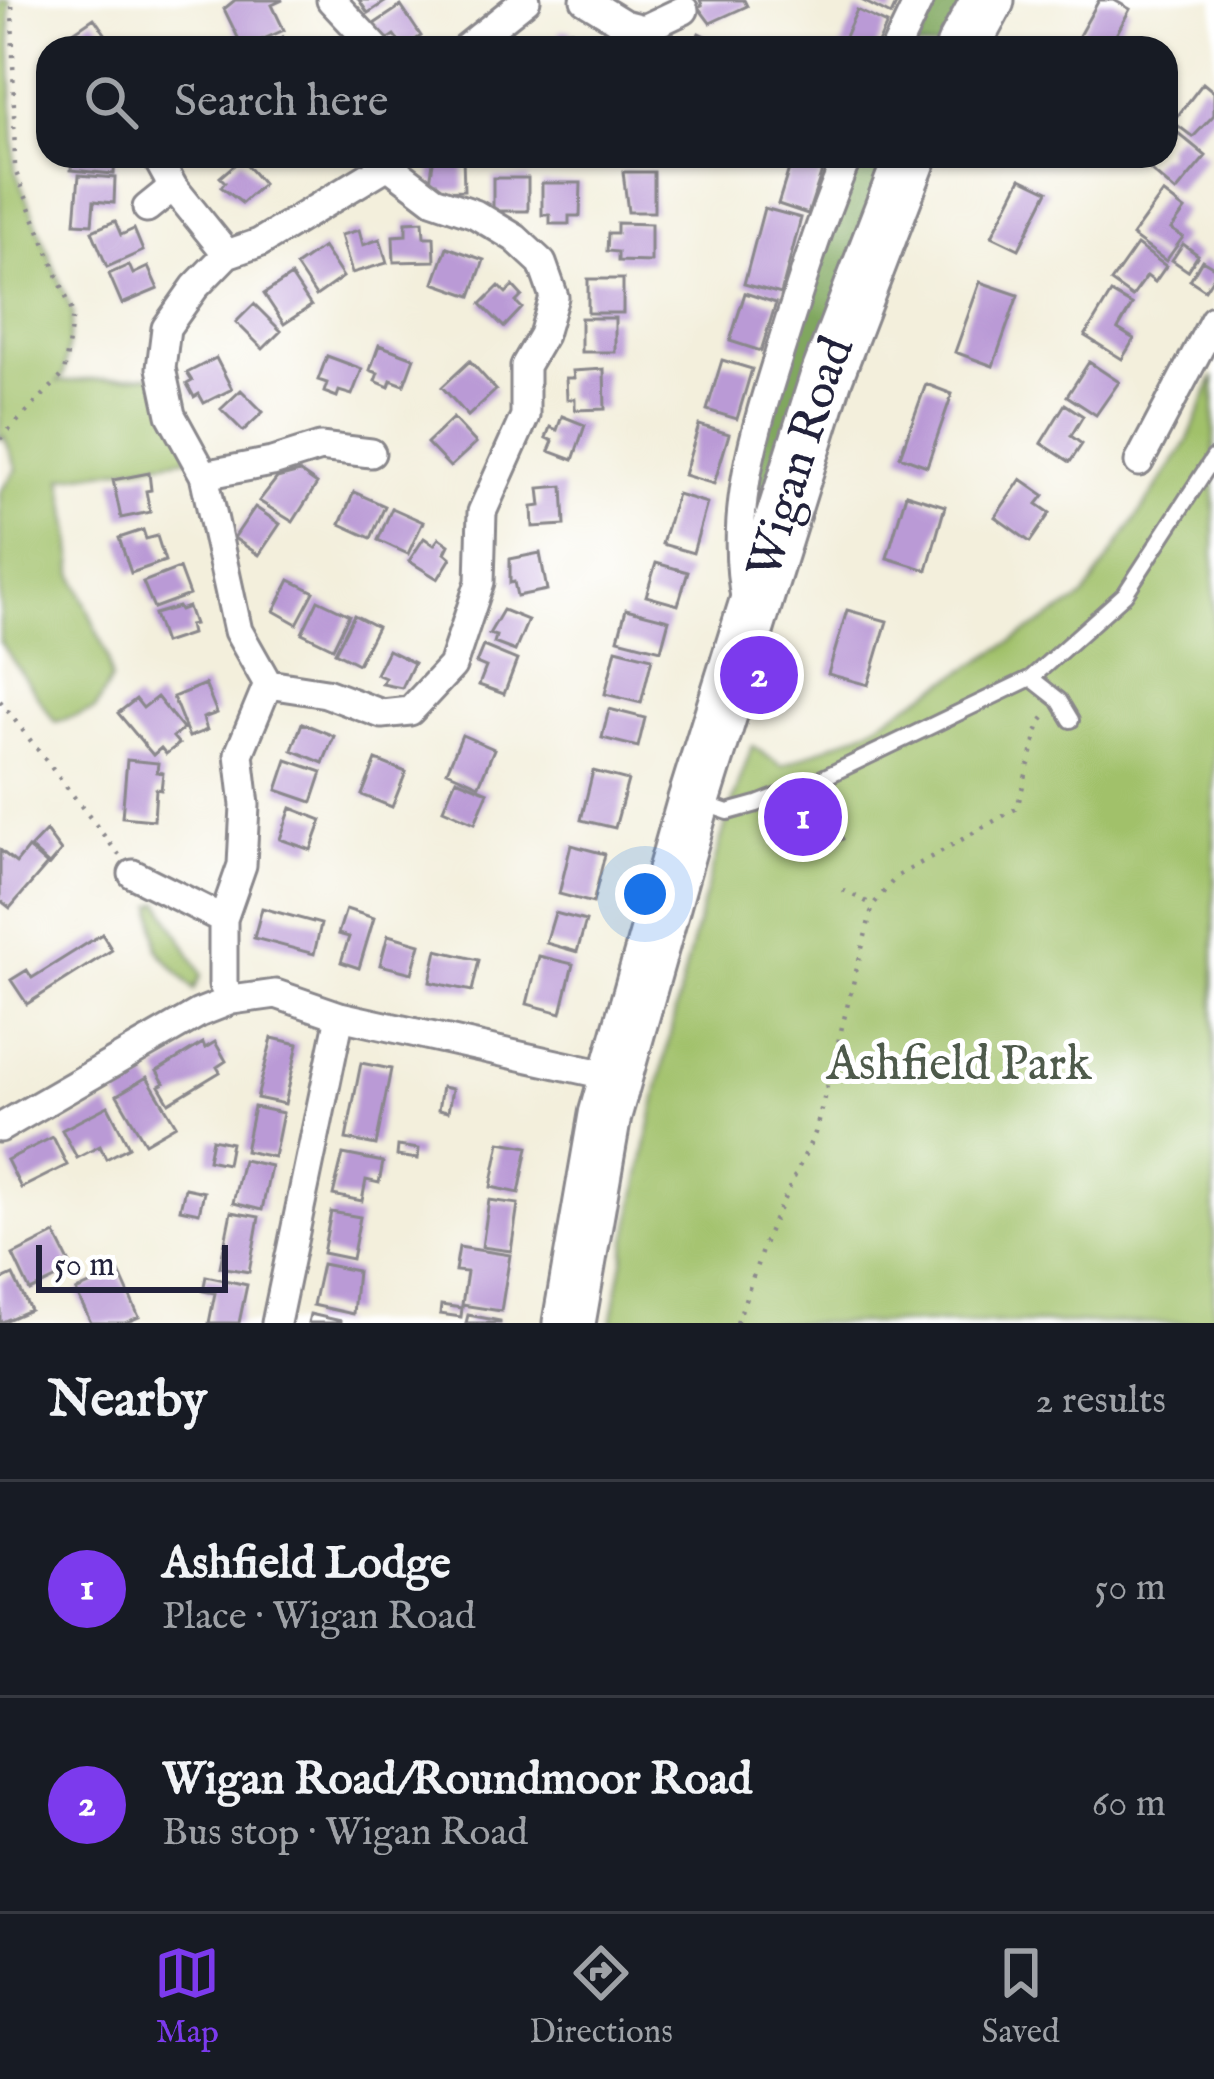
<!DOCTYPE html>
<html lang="en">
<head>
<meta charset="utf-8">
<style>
  body { margin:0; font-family:"IM FELL English",serif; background:#20242c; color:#f1f3f6 }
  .scale { position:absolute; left:36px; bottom:30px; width:192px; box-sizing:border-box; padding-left:12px; border:6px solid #22223b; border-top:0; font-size:33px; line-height:42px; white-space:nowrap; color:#22223b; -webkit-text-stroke:9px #fff; paint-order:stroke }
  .you { position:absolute; left:645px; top:894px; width:42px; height:42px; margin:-30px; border:9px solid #fff; border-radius:50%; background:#1a73e8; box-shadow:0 0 0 18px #1a73e833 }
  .badge { display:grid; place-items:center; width:78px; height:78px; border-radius:50%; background:#7c3aed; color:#fff; font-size:39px; font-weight:700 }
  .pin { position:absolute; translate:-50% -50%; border:6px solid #fff; box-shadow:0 3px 12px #0006 }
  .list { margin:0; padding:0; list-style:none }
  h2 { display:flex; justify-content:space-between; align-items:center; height:156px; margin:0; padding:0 48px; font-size:51px }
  h2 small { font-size:39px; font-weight:400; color:#9ea1a6 }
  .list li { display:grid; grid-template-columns:78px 1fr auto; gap:36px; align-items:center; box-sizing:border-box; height:216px; padding:0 48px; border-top:3px solid #363941 }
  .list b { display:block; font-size:45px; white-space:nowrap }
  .list p { margin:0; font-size:39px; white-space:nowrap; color:#9ea1a6 }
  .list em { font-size:39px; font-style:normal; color:#9ea1a6 }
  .icon { flex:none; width:66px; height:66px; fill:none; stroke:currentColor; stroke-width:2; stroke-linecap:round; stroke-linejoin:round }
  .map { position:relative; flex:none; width:1214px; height:1323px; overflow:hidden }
  .search { position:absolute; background:#171b24; box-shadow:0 3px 9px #0004; left:36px; right:36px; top:36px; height:132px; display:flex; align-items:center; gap:30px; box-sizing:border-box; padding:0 42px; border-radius:36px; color:#9ea1a6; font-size:45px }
  .sheet { height:588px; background:#171b24 }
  nav { display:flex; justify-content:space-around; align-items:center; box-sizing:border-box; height:168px; border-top:3px solid #363941; background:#171b24; font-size:33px; color:#9ea1a6 }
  nav a { display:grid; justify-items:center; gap:6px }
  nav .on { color:#7c3aed }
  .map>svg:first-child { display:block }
</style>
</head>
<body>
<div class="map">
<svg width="1214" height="1323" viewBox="0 0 1214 1323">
  <rect width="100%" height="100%" fill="#fff"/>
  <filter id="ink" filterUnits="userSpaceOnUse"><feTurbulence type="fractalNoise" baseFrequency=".00833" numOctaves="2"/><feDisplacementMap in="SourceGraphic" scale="24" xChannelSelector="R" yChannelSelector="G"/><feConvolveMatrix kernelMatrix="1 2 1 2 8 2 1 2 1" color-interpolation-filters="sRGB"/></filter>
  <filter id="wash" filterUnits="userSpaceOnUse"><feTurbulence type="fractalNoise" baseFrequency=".004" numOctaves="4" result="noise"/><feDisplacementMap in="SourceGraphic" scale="48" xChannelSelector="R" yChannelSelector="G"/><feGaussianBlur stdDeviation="2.7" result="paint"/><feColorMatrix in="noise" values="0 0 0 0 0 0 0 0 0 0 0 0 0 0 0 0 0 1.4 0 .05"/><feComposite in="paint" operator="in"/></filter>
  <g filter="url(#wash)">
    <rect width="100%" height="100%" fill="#f3efdc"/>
    <!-- green -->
    <path fill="#a1c16a" stroke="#627252" stroke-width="3" d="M0,0H9L15,170L73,314L64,374L58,382L162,375L194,457L62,478L72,540L73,573L108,658L111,679L95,710L55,722L0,642V492L17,469L4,436L0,439Z
      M1214,376V1323H611C649,1129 685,932 752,746L782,766L867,730L1083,598L1187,442Z
      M160,902L202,975L194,990L158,950L153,905Z"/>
    <!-- forest -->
    <path fill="#80a75e" stroke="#51644c" stroke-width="3" d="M919,0H988L962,48H896Z
      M848,156H911L738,564L744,480Z"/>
    <g id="blocks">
      <!-- building -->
      <path fill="#ba9ad6" d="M235,0H283L272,5L284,30L243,48L224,9Z
        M359,0H388L368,13Z
        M700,0H744L747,6L710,23L698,7L702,5Z
        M861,0H898L891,15Z
        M1099,0H1114L1130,9L1109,48H1088L1076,41Z
        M401,6L421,36L404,48L394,35L382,43L371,26Z
        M857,10L887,24L876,48H840Z
        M94,18L106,35L99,40L104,48H73L66,37Z
        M571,30V38L584,37L585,48H550L549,42L560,41L559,31Z
        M699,33L731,48H692Z
        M283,37L288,44L295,39L302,48H269Z
        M1203,83L1214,92V115L1193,137L1173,122Z
        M1178,133L1206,156L1176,192L1148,168L1158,156H1166V146Z
        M72,156H115L114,174L71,170Z
        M434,156H463L464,190L436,191V182H430Z
        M793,156L825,162L808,214L778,204Z
        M241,159L263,184L242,203L221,187L225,182L220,177Z
        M623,172H654V212H628Z
        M79,175L115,178L114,203L94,201L92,224L75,223Z
        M493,178H528V211H493Z
        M1021,178L1048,191L1019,249L992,236Z
        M542,183H581L580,216H569V224H550V215H542Z
        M1163,193L1185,210L1171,229L1183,237L1166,261L1132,236Z
        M764,208L801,218L781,294L744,284Z
        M115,221L121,235L134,229L143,251L107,267L92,231Z
        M423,221L424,237H434L435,261L394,262L393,236L406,235V222Z
        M617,223L651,224V262L618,261V252L607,251L608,233H617Z
        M359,230L363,245L380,239L387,263L352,273L341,235Z
        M1183,244L1198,255L1188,271L1172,260Z
        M1137,245L1166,266L1155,282L1147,276L1132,297L1111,282Z
        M323,247L343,277L316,296L296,266Z
        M447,247L484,260L471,296L434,283Z
        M1202,260L1214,267V276L1205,290L1190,280Z
        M129,265L133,274L148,267L158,289L122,304L109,274Z
        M291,276L311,306L284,324L264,294Z
        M588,279H623V313H588Z
        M980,282L1018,295L993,366L955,352Z
        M499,286L506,293L513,286L522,296L516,302L522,308L504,327L481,304Z
        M745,293L776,303L761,351L730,341Z
        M1111,293L1132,305L1118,329L1134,339L1122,359L1085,336Z
        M254,304L281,331L263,349L236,322Z
        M581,318H615V352H581Z
        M379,345L414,358L404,385L391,380L389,387L375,381L378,373L370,370Z
        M327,356L362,369L352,395L339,391L337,397L324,392L327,383L318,380Z
        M216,358L232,389L204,403L199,394L194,397L187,384L192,381L187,373Z
        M722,360L752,369L737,419L707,410Z
        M470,361L496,390L468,416L442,387Z
        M1089,362L1119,382L1096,415L1067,396Z
        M604,369L605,409L575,410V399H567L566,378H574L573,371Z
        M926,384L952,394L927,466L900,456Z
        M241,390L263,412L243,431L221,409Z
        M1065,404L1083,416L1071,436L1082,444L1070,462L1041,443Z
        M562,416L585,425L573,460L549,451L553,441L546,438L550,427L557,430Z
        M453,418L476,443L450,467L427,443Z
        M699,425L729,434L714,484L684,475Z
        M300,472L317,484L293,522L259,501L277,478Z
        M149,473L151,490L146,491L150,512L121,518L113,480Z
        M1021,479L1044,495L1037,504L1050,513L1030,542L995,517Z
        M563,486L565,525L533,527L532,507L541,506L539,488Z
        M354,492L385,506L371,538L340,524Z
        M677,494L707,503L693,553L662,544Z
        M906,494L945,506L927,570L887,558Z
        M255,507L280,524L259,555L234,538Z
        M392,508L423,522L408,554L378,540Z
        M143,530L146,539L157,536L165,561L131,573L119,538Z
        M424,538L434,545L439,538L449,545L445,553L451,558L438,579L409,561Z
        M540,553L547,590L517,596L514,582L510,583V559Z
        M656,563L688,572L678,605L646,596Z
        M179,568L189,595L154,608L143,582Z
        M290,580L314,592L297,624L274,611Z
        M318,600L349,615L333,648L302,633Z
        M178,607L180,610L188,607L194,624L189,625L191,634L164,643L154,614Z
        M626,609L669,620L661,650L618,639Z
        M503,610L528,620L515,651L494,643L496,636L489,634Z
        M847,610L887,621L868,685L828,674Z
        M354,615L377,627L358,664L335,652Z
        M483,646L517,660L504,694L479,685L486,667L476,663Z
        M616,649L652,658L641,703L605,694Z
        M388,650L414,663L402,688L382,684L385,678L376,674Z
        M205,684L217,713L203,718L207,730L189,737L173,697Z
        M157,697L183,729L173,737L179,744L166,754L161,748L153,755L118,713L136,699L143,708Z
        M609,709L645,718L638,747L602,738Z
        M302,723L334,736L323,763L292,750Z
        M462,735L494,749L479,785L447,771Z
        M127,760L158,763L157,772L163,773L161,790L156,789L154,820L122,817Z
        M287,760L322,772L312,802L277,790Z
        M376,760L406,772L392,807L362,795Z
        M593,771L628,780L615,828L581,820Z
        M456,779L488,792L475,823L443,809Z
        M828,790L838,809L830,813L843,839L824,850L820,841L810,846L804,834L782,845L771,824L777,821L772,812L794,800L797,806Z
        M291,808L322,820L311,850L280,839Z
        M46,831L61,851L49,865L30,848Z
        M571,845L605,854L593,903L559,894Z
        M28,848L47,865L10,908L0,900V850L16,863Z
        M262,908L321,924L314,954L254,938Z
        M346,909L374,918L359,968L341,962L349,937L338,934Z
        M555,913L586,921L577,952L546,943Z
        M102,934L112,950L27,1004L11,980L27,970L32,978Z
        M388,935L420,944L412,973L380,965Z
        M437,950L479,960L472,991L430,982Z
        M539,956L573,964L561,1013L527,1004Z
        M272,1038L298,1044L285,1104L257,1098Z
        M215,1042L226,1061L217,1067L220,1072L169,1103L159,1086L164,1083L157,1071L203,1043L205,1048Z
        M361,1063L391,1069L376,1145L346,1139Z
        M147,1077L176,1125L145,1143L117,1095Z
        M442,1087L452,1089L448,1112L438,1110Z
        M108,1106L129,1147L106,1159L100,1146L77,1158L62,1130Z
        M254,1107L283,1113L274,1157L245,1151Z
        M53,1137L67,1165L21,1188L7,1160Z
        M212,1139L231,1143L227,1164L208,1160Z
        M500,1142L528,1147L519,1193L491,1187Z
        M398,1146L419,1149L418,1159L397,1156Z
        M343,1154L383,1162L379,1183L366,1180L362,1201L333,1195Z
        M243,1160L271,1166L262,1210L233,1203Z
        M185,1188L204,1192L199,1213L180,1209Z
        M489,1200L518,1204L511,1251L482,1247Z
        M231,1212L259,1217L249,1272L220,1267Z
        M331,1212L360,1217L352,1259L323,1253Z
        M55,1234L73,1270L30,1291L13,1255Z
        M459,1247L510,1255L501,1311L462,1305L467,1272L455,1271Z
        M322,1264L357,1271L353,1314L313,1305Z
        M119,1272L139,1317L125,1323H91L76,1291Z
        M13,1275L30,1310L0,1323V1281Z
        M206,1276L247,1285L239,1323H209L215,1293L203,1291Z
        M441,1305L462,1308L461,1317L440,1314Z
        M310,1314L341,1321V1323H308Z
        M468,1315L500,1321V1323H466Z"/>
    </g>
  </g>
  <g filter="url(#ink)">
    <use href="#blocks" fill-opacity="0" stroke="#8a888c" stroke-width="3"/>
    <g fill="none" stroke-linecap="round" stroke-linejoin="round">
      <defs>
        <path id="lane" d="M1031,678L1059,700L1071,720
          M702,803L728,812L757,804L814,782L1031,678L1125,594L1214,457"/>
        <path id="street" d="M331,0L376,48
          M585,0L624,24L644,29
          M466,48L526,0
          M647,48L644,29L684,10
          M896,48L919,0
          M173,187L227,254
          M147,208L173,187L156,156
          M1139,462L1214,320
          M204,475L272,462L320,447L371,453
          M746,602C726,506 761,413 789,322C807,266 824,210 848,156
          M268,684L326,693L382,714L410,711L452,666L480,582L482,512L525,416V366L543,335L554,297L542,263L515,238L475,214L434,200L388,165
          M133,874L223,919
          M232,1000L223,985V919L242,865L245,805L239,754L268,684L238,631L204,475L171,415L161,368L166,328L195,287L227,254L259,243L388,165L392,156
          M0,1128L199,1013L232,1000L276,994L340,1016L615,1077
          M276,1323L340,1016"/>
        <g id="highway">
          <path d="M962,48L988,0"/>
          <path id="s1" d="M569,1323L605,1115L694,800L826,378L911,156"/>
        </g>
      </defs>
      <!-- lane casing -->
      <use href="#lane" stroke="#8a888c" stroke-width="20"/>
      <!-- street casing -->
      <use href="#street" stroke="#8a888c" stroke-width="33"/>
      <!-- highway casing -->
      <use href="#highway" stroke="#8a888c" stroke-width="57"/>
      <!-- path -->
      <path stroke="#8a888c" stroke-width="4.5" stroke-dasharray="3 9" stroke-linecap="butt" d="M0,439L64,374L73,314L15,170L12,0
        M0,701L119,855
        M843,890L873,905
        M737,1323L768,1233L815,1133L873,905L896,877L1017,808L1040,723L1046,715"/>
      <!-- lane -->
      <use href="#lane" stroke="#fff" stroke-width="14"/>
      <!-- street -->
      <use href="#street" stroke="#fff" stroke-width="27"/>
      <!-- highway -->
      <use href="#highway" stroke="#fff" stroke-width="51"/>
    </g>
  </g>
  <g text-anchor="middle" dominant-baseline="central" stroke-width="10" stroke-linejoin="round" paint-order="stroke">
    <!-- street labels -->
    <g font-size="48" fill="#22223b" stroke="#fff">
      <text stroke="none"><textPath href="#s1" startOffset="897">Wigan Road</textPath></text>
    </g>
    <!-- park labels -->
    <g font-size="48" fill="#4e5a4b" stroke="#fff">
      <text x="959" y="1066">Ashfield Park</text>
    </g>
  </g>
</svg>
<div class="scale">50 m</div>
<div class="you"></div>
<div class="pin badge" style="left:803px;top:817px">1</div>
<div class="pin badge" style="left:759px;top:675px">2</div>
<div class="search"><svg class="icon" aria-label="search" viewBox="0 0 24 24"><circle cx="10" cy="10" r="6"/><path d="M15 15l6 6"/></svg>Search here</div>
</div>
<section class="sheet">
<h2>Nearby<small>2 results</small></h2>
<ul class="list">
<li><span class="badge">1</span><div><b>Ashfield Lodge</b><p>Place · Wigan Road</p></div><em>50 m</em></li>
<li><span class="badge">2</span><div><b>Wigan Road/Roundmoor Road</b><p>Bus stop · Wigan Road</p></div><em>60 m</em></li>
</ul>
</section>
<nav>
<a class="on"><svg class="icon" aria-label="map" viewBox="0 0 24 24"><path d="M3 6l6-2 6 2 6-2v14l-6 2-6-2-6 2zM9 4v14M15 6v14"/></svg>Map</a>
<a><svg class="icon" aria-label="directions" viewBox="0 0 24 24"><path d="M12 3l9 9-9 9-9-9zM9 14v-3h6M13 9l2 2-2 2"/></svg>Directions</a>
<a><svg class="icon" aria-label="saved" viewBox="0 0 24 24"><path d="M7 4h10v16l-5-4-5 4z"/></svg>Saved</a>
</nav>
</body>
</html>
